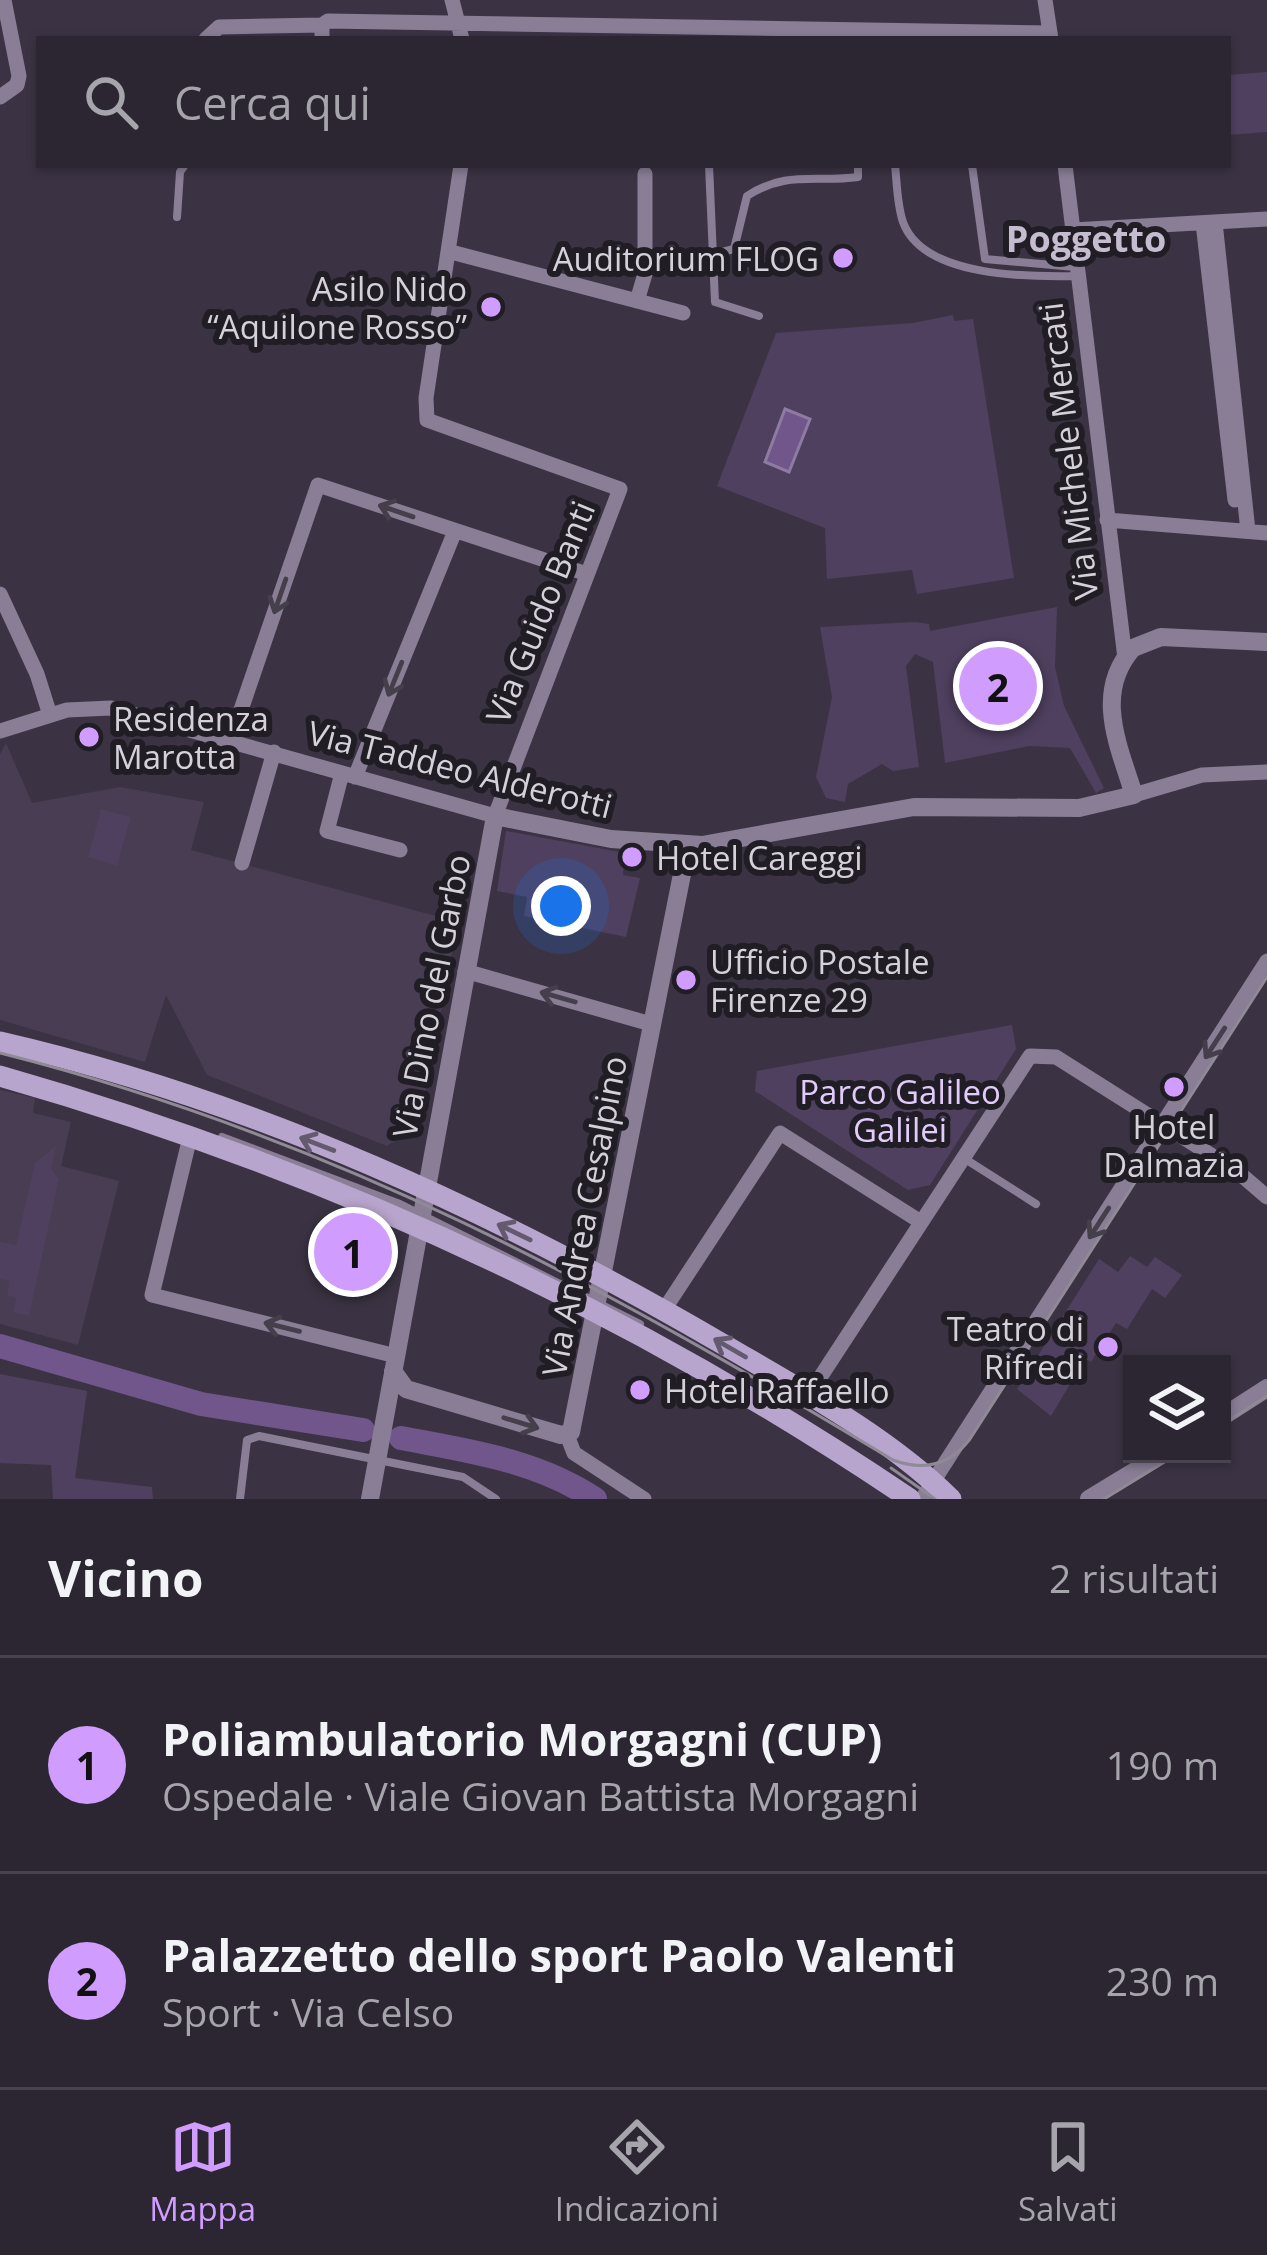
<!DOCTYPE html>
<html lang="it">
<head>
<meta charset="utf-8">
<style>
  body { margin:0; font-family:"Open Sans",sans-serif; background:#38323e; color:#f1f3f6 }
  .controls { position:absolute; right:36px; bottom:36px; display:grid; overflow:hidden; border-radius:0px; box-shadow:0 3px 9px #0004 }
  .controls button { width:108px; height:108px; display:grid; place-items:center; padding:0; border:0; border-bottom:3px solid #48434d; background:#2c2632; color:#f1f3f6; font:60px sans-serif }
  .you { position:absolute; left:561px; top:906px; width:42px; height:42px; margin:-30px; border:9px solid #fff; border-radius:50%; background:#1a73e8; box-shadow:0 0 0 18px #1a73e833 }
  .badge { display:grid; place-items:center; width:78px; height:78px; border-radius:50%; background:#d09dff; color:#111; font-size:39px; font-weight:700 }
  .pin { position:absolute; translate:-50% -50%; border:6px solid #fff; box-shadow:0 3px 12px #0006 }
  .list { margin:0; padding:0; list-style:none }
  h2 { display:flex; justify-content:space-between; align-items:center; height:156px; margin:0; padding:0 48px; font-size:51px }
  h2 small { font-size:39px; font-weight:400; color:#a6a5ac }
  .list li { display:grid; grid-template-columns:78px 1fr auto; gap:36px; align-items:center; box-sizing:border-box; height:216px; padding:0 48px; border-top:3px solid #48434d }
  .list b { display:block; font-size:45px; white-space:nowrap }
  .list p { margin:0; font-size:39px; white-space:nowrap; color:#a6a5ac }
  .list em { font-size:39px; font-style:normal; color:#a6a5ac }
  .icon { flex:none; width:66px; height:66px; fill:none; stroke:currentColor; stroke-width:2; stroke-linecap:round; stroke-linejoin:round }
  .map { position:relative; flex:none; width:1267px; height:1499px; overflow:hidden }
  .search { position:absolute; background:#2c2632; box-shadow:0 3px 9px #0004; left:36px; right:36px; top:36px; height:132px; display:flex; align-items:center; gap:30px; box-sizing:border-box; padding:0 42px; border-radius:0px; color:#a6a5ac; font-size:45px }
  .sheet { height:588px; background:#2c2632 }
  nav { display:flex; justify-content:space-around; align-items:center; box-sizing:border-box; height:168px; border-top:3px solid #48434d; background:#2c2632; font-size:33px; color:#a6a5ac }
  nav a { display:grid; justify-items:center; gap:6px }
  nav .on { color:#d09dff }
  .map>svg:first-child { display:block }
</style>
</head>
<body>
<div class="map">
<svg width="1267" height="1499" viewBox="0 0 1267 1499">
  <rect width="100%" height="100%" fill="#3b3343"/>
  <!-- built -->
  <path fill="#483d52" d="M6,743L32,803L120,787L204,802L191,850L458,922L419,1126L387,1146L207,1075L166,995L145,1062L0,1020V754Z
    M0,1090L35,1098L33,1113L71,1122L61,1166L119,1181L78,1345L0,1324Z"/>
  <!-- green -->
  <path fill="#4f405f" d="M1267,72V132L1228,135V75Z
    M953,315L954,321L973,319L1014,578L917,594L912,570L827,579L825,528L717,486L776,333L913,323Z
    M1057,607L1055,667L1064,706L1104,788L1096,793L1070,748L1029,746L945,763L933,662L915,654L906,666L919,767L893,771L882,764L848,784L845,802L826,798L816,777L832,697L820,627L915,622L929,624L930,631Z
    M101,809L131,817L117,866L88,857Z
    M506,831L625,853L623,875L640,878L626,937L524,916L527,897L497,891Z
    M1012,1025L1016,1049L930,1185L908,1190L755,1091L757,1071Z
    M56,1146L51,1169L59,1179L29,1316L13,1312L16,1298L7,1295L10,1281L0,1279V1242L16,1245L35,1163Z
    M1130,1256L1147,1267L1155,1257L1182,1275L1165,1298L1152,1289L1127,1329L1116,1323L1091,1362L1085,1359L1051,1416L1017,1389L1099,1259L1118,1272Z
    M0,1374L87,1391L75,1478L152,1487L153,1499H53L51,1465L0,1463Z"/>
  <!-- water -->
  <path fill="#70568a" stroke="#8e7ba2" stroke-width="3" d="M785,409L810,419L789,472L765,462Z"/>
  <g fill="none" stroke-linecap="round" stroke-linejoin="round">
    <!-- river -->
    <path stroke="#70568a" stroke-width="24" d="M0,1346L201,1404L363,1430
      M401,1438C469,1451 536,1460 595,1499"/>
    <!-- service -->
    <path stroke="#8a7e96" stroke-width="8" d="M709,165L715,302L759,316
      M895,165C897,183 897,205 903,222C923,278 1030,277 1078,276
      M972,165L985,259L1075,267
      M177,217L180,172L185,165
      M710,255L734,249L747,196C787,170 816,183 858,177V165
      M222,1137L400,1204L640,1324
      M962,1157L1036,1204
      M240,1499L247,1440L259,1436L463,1477L496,1499"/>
    <!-- minor -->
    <path stroke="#8a7e96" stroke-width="15" d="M452,0L462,39
      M1045,0L1051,39
      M206,39L219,27L322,25
      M322,39V25L328,21L1050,33
      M0,97L17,85L19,76L4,0
      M1065,165L1125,658
      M1215,222L1248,531
      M1203,223L1235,500
      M1073,230L1267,219
      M451,252L683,313
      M637,301L645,274V174
      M1107,520L1267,533
      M0,594L37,674L50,715
      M0,731L67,710L111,708L495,816L620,489L427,420L426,398L461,165
      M231,739L318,485L587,574
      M342,773L327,831L400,850
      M355,777L455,531
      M1134,795L1202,775L1267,772
      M242,863L274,752
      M465,971L651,1024
      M190,1137L152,1295L396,1356
      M664,1310L780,1133L921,1222
      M808,1396L1030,1056L1056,1057L1238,1172L1267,1197
      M567,1435L574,1453L644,1499
      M922,1499L1267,961"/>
    <!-- tertiary -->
    <path stroke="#8a7e96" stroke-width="18" d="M393,1371L406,1389L561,1435L571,1432L688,844
      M1222,1417L1267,1388
      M370,1499L495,816L611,839L702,845L914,807L1079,808L1134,795C1119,746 1093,693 1133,648L1161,637L1267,642
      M1089,1499L1163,1454"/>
    <!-- secondary -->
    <path stroke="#b8a5cd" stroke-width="21" d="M0,1042C257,1101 500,1214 726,1346C803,1391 888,1437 951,1499
      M0,1076C326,1169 629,1309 910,1499"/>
    <!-- tram -->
    <path stroke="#908996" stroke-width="3" d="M0,1053C336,1138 600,1284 893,1460C925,1472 950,1465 970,1439L1267,977
      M1222,1425L1267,1396
      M891,1468L935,1499
      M1104,1499L1177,1454"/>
  </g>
  <!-- one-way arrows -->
  <defs><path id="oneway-shaft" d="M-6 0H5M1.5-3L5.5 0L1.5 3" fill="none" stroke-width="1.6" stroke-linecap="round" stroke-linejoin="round" transform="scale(3)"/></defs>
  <g stroke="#453f4c">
    <use href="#oneway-shaft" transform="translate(396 511) rotate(-161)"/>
    <use href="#oneway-shaft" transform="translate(280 596) rotate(109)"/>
    <use href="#oneway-shaft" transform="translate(395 679) rotate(112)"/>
    <use href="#oneway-shaft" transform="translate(558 997) rotate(-164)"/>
    <use href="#oneway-shaft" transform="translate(1215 1043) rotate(123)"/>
    <use href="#oneway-shaft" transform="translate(1099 1223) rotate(123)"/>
    <use href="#oneway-shaft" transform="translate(282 1327) rotate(-166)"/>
    <use href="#oneway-shaft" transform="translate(521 1423) rotate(17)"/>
  </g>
  <g stroke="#645a70">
    <use href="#oneway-shaft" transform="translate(317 1144) rotate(-159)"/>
    <use href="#oneway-shaft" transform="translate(514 1232) rotate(-154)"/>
    <use href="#oneway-shaft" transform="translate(730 1348) rotate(-150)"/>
  </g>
  <!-- markers -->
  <g fill="#d09dff" stroke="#201d24" stroke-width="4.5">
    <circle cx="843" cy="258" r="12"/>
    <circle cx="491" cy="307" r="12"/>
    <circle cx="89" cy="737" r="12"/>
    <circle cx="632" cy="857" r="12"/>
    <circle cx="686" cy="980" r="12"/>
    <circle cx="1174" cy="1087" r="12"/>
    <circle cx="1108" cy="1347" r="12"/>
    <circle cx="640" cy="1390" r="12"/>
  </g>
  <g text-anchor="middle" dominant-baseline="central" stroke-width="12" stroke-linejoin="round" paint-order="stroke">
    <!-- poi labels -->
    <g font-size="33" fill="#d5d0da" stroke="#201d24" text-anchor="start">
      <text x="819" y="258" text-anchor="end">Auditorium FLOG</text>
      <text x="467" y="288" text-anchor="end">Asilo Nido<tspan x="467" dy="38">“Aquilone Rosso”</tspan></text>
      <text x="113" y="718">Residenza<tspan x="113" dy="38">Marotta</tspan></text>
      <text x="656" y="857">Hotel Careggi</text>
      <text x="710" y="961">Ufficio Postale<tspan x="710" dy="38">Firenze 29</tspan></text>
      <text x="1174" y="1126" text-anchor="middle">Hotel<tspan x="1174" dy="38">Dalmazia</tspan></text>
      <text x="1084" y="1328" text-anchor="end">Teatro di<tspan x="1084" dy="38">Rifredi</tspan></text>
      <text x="664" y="1390">Hotel Raffaello</text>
    </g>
    <!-- street labels -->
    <g font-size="33" fill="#d5d0da" stroke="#201d24">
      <text transform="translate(1068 451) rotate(-97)">Via Michele Mercati</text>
      <text transform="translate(540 612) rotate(-68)">Via Guido Banti</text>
      <text transform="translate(460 769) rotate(14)">Via Taddeo Alderotti</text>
      <text transform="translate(431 996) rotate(-79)">Via Dino del Garbo</text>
      <text transform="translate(584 1216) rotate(-79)">Via Andrea Cesalpino</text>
    </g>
    <!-- park labels -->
    <g font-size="33" fill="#e2cbfb" stroke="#201d24">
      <text x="900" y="1091">Parco Galileo<tspan x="900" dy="38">Galilei</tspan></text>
    </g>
    <!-- neighbourhood labels -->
    <g font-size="36" font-weight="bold" fill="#c5bccf" stroke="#201d24">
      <text x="1086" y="238">Poggetto</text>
    </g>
  </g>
</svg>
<div class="controls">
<button><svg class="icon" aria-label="layers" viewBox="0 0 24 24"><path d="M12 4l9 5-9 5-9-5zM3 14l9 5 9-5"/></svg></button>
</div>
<div class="you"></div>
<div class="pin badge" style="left:353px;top:1252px">1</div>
<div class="pin badge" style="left:998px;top:686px">2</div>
<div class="search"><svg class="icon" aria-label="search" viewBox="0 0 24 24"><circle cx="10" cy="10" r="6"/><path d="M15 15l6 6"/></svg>Cerca qui</div>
</div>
<section class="sheet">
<h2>Vicino<small>2 risultati</small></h2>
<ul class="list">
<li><span class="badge">1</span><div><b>Poliambulatorio Morgagni (CUP)</b><p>Ospedale · Viale Giovan Battista Morgagni</p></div><em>190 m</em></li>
<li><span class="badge">2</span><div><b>Palazzetto dello sport Paolo Valenti</b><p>Sport · Via Celso</p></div><em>230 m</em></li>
</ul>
</section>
<nav>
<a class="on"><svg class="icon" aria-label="map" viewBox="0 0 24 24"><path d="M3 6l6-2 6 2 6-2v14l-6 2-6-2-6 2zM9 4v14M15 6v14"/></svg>Mappa</a>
<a><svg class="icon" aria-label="directions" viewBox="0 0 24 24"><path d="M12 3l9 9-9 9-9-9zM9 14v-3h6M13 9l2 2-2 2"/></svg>Indicazioni</a>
<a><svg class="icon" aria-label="saved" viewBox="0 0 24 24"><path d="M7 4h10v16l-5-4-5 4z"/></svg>Salvati</a>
</nav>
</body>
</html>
